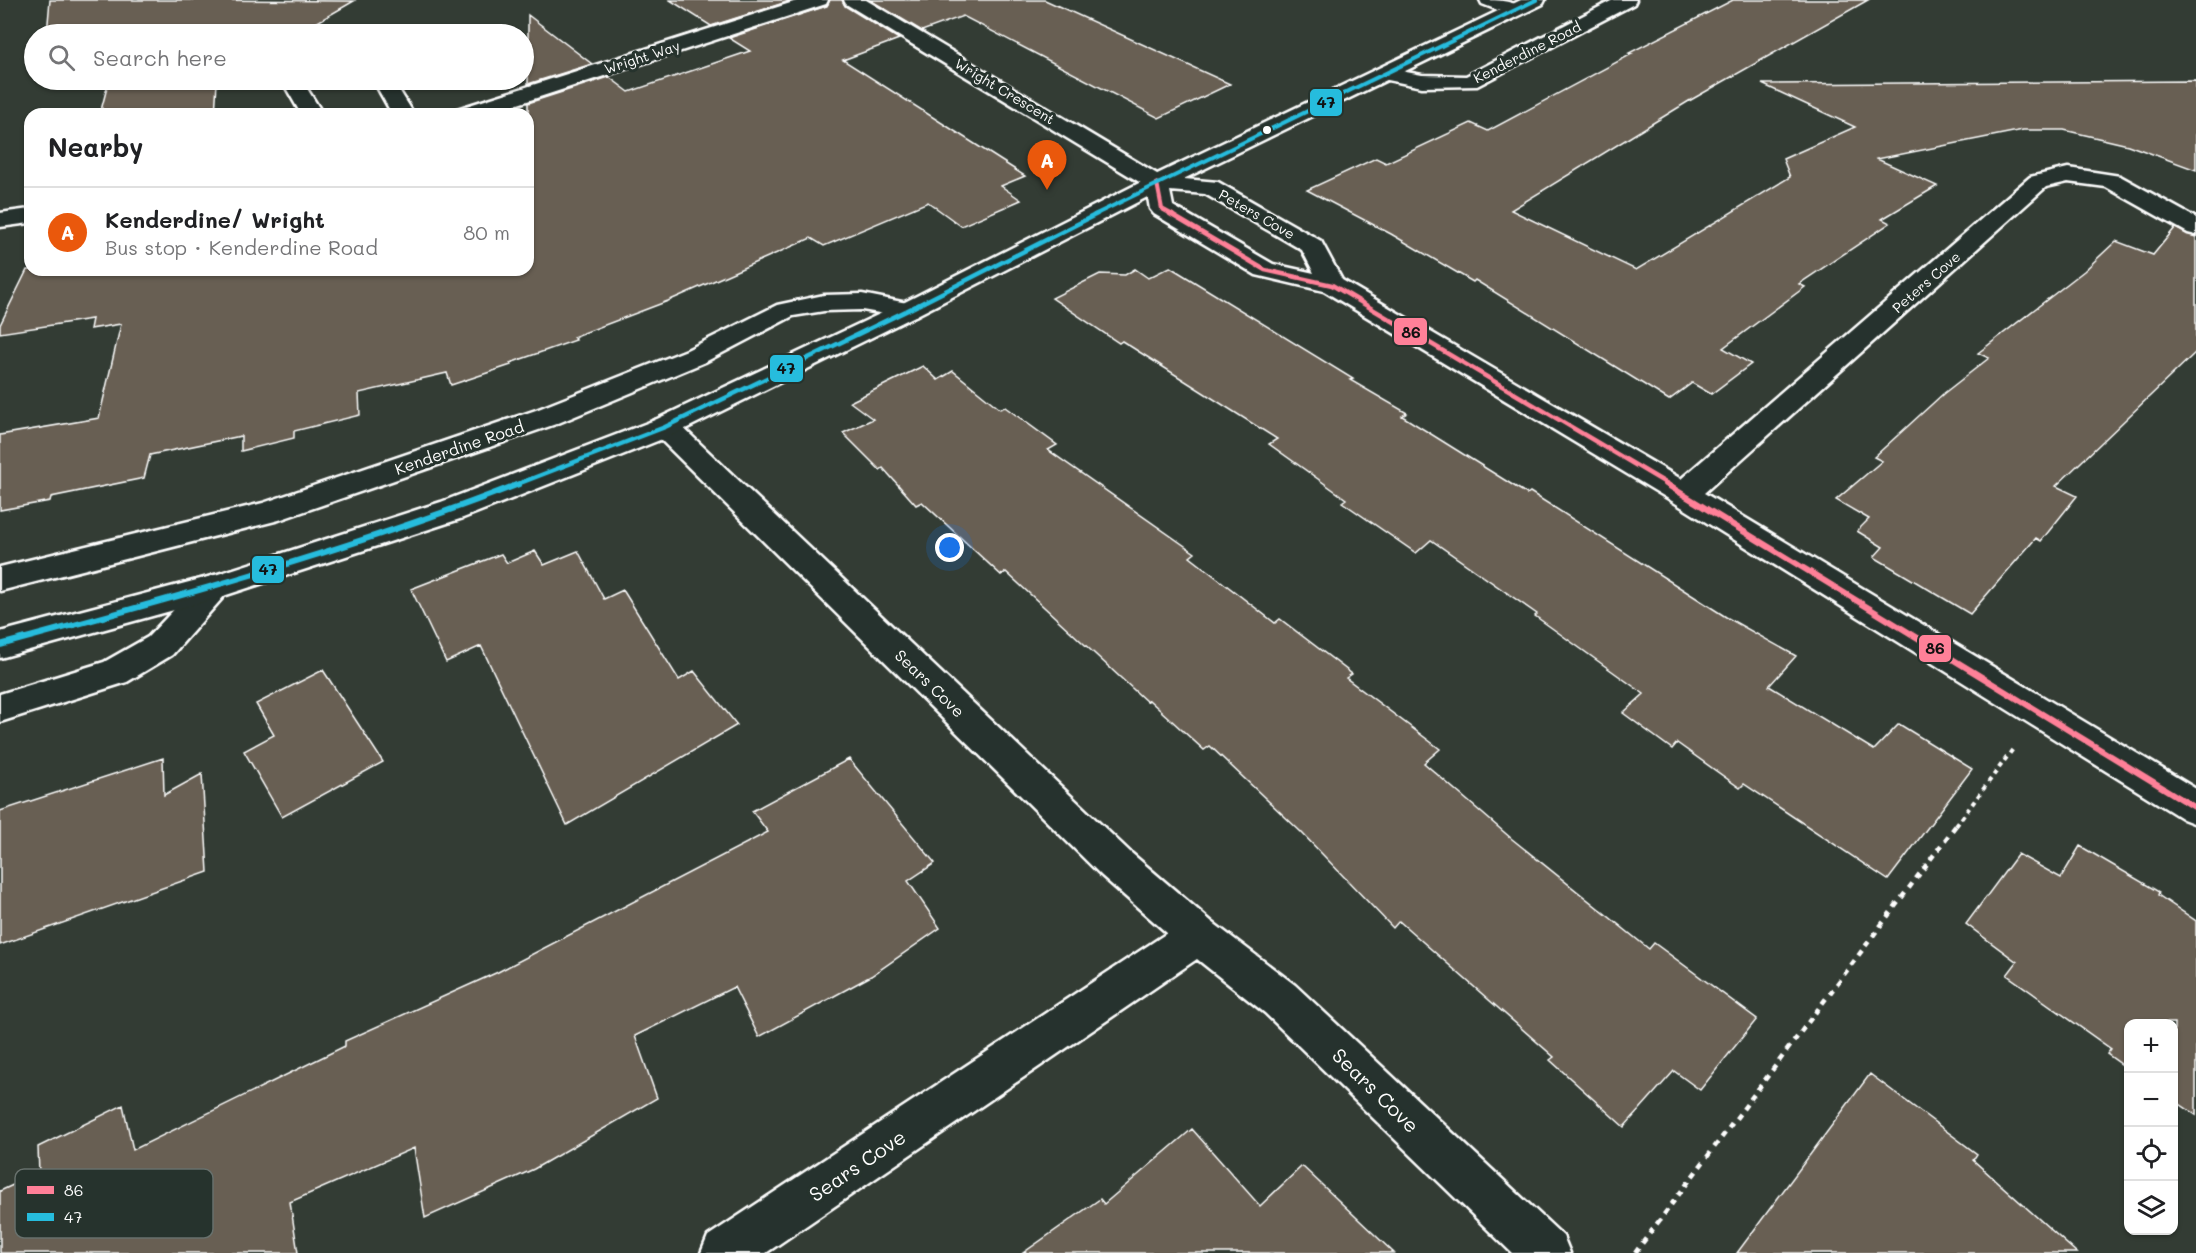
<!DOCTYPE html>
<html lang="en">
<head>
<meta charset="utf-8">
<style>
  body { margin:0; font-family:Mali,sans-serif; background:#f6f6f6; color:#202124 }
  .controls { position:absolute; right:18px; bottom:18px; display:grid; overflow:hidden; border-radius:12px; box-shadow:0 2px 4px #0004 }
  .controls button { width:54px; height:54px; display:grid; place-items:center; padding:0; border:0; border-bottom:2px solid #e0e0e0; background:#fff; color:#202124; font:30px sans-serif }
  .you { position:absolute; left:950px; top:548px; width:21px; height:21px; margin:-15px; border:4px solid #fff; border-radius:50%; background:#1a73e8; box-shadow:0 0 0 9px #1a73e833 }
  .badge { display:grid; place-items:center; width:39px; height:39px; border-radius:50%; background:#ea580c; color:#fff; font-size:20px; font-weight:700 }
  .pin { position:absolute; translate:-50% -50px; filter:drop-shadow(0 2px 3px #0008) }
  .pin::after { content:''; position:absolute; top:32px; width:21px; height:18px; background:inherit; clip-path:polygon(0 0,100% 0,50% 100%) }
  .list { margin:0; padding:0; list-style:none }
  h2 { display:flex; justify-content:space-between; align-items:center; height:78px; margin:0; padding:0 24px; font-size:26px }
  h2 small { font-size:20px; font-weight:400; color:#757577 }
  .list li { display:grid; grid-template-columns:39px 1fr auto; gap:18px; align-items:center; box-sizing:border-box; height:90px; padding:0 24px; border-top:2px solid #e0e0e0 }
  .list b { display:block; font-size:22px; white-space:nowrap }
  .list p { margin:0; font-size:20px; white-space:nowrap; color:#757577 }
  .list em { font-size:20px; font-style:normal; color:#757577 }
  .icon { flex:none; width:33px; height:33px; fill:none; stroke:currentColor; stroke-width:2; stroke-linecap:round; stroke-linejoin:round }
  .map { position:relative; flex:none; width:2196px; height:1253px; overflow:hidden }
  .search { position:absolute; background:#fff; box-shadow:0 2px 4px #0004; left:24px; top:24px; width:510px; height:66px; display:flex; align-items:center; gap:15px; box-sizing:border-box; padding:0 21px; border-radius:33px; color:#757577; font-size:22px }
  .panel { position:absolute; background:#fff; box-shadow:0 2px 4px #0004; left:24px; top:108px; width:510px; height:168px; border-radius:18px }
  .map>svg:first-child { display:block }
</style>
</head>
<body>
<div class="map">
<svg width="2196" height="1253" viewBox="0 0 2196 1253">
  <rect width="100%" height="100%" fill="#333c34"/>
  <filter id="ink" filterUnits="userSpaceOnUse"><feTurbulence type="fractalNoise" baseFrequency=".0167" numOctaves="2"/><feDisplacementMap in="SourceGraphic" scale="12" xChannelSelector="R" yChannelSelector="G"/><feConvolveMatrix kernelMatrix="1 2 1 2 8 2 1 2 1" color-interpolation-filters="sRGB"/></filter>
  <g filter="url(#ink)">
    <!-- building -->
    <path fill="#685f52" stroke="#fff" stroke-width="1.5" d="M50,0H191L354,1L297,34H47Z
      M670,0H793L711,26Z
      M830,0H842L845,6L899,39L843,60L1025,176L1001,186L1021,200L961,226L928,202L824,246L811,238L668,301L573,337L576,340L510,363L511,365L451,385L447,373L359,393L360,415L294,431V438L241,451V436L150,455L144,478L51,497L50,501L0,510V435L99,418L121,324L90,329L92,319L0,333V325L27,270H528V103L609,77L629,92L750,51L729,38L827,6Z
      M870,0H1045L1230,84L1159,118L963,16L922,31Z
      M1733,0H1868L1689,101L1511,210L1636,270L1790,177L1783,159L1855,127L1762,84L2196,81V170L2128,145L2064,130H2023L1877,159L1937,186L1882,219L1890,223L1799,284L1805,287L1723,348L1751,364L1711,394L1692,383L1669,400L1475,280L1473,282L1391,234L1307,190L1376,158L1386,163L1471,123L1488,131L1632,54L1629,53Z
      M528,15L592,64L528,84Z
      M109,80H222L217,83L215,114H100Z
      M2175,228L2196,237V352L2056,486L2077,496L2041,541L2036,538L1970,614L1874,557L1883,547L1857,531L1869,519L1836,500L1882,461L1874,457L1943,394L1989,358L1978,353L2084,271L2116,241L2153,255Z
      M1170,267L1353,379L1350,380L1407,413L1402,416L1527,494L1530,492L1726,617L1796,656L1769,686L1874,750L1899,724L1972,769L1888,880L1744,784L1740,788L1677,743L1672,749L1623,713L1644,694L1535,616L1537,614L1431,540L1416,553L1342,502L1346,499L1269,444L1277,439L1122,341L1119,343L1052,298L1100,274L1125,275L1135,269L1148,278Z
      M923,366L938,380L953,371L1000,409L1005,407L1057,445L1048,450L1195,553L1190,557L1275,623L1280,619L1352,674L1346,678L1440,749L1424,763L1512,839L1649,949L1654,943L1757,1019L1700,1090L1674,1071L1624,1127L1550,1060L1554,1057L1399,921L1393,928L1301,832L1210,746L1204,750L1149,700L1147,702L1006,572L1001,575L922,502L916,505L883,468L880,470L843,433L873,419L850,402Z
      M535,551L544,565L578,551L604,599L623,590L679,680L694,671L737,725L567,825L481,646L446,662L411,589L501,554L507,563Z
      M323,670L383,762L282,817L244,751L274,735L256,704Z
      M163,758L164,795L202,774L208,872L0,945V811Z
      M849,759L935,863L908,881L940,928L871,976L759,1037L734,987L635,1036L657,1098L534,1169L425,1218L414,1148L290,1202L298,1253H0V1191L39,1173L38,1147L123,1105L133,1150L345,1046V1041L498,972L768,832L752,811Z
      M2080,846L2159,892L2158,895L2196,921V1115L2174,1100V1023H2128V1069L2107,1054L2111,1049L2007,975L2017,962L1966,924L2018,854L2061,878Z
      M1870,1074L1977,1154L1973,1160L2077,1253H1737Z
      M1192,1129L1260,1206L1302,1166L1394,1253H1023L1100,1199L1104,1204Z"/>
    <g fill="none" stroke-linecap="round" stroke-linejoin="round">
      <defs>
        <path id="minor" d="M800,0H828L826,4L487,114H454L457,109Z
          M844,0H866L1162,177L1218,182L1321,241L1342,280L1681,479L2030,177L2068,168L2120,176L2196,218V235L2188,233L2106,187L2068,182L2046,187L1704,493L2196,789V824L2183,819L1672,501L1324,291L1256,275L1154,214L1150,209L1146,186L846,4ZM1170,191L1205,194L1302,250L1314,273L1273,264L1173,206Z
          M1480,0C1494,0 1515,0 1525,10L1522,14H1508L1482,4Z
          M1613,0H1636L1634,4L1477,86L1422,87L1378,78L1375,74L1378,70L1385,68L1422,75L1466,76Z
          M290,80H312L306,87L323,114H301L285,86Z
          M373,80H393L414,114H392Z
          M30,209V223L0,227V213Z
          M862,294L917,305L921,310L917,315L908,318L862,310L824,311L793,316L705,362L556,424L279,520L0,591V567L263,503L536,410L687,350L777,305L824,295Z
          M665,418L675,420L1130,852L1212,922L1295,985L1563,1236L1570,1253H1512L1265,1013L1197,959L766,1253H701L708,1236L1167,933L1102,876L655,434L651,427L655,420Z
          M214,575L225,579L230,587L225,595L172,655L127,682L0,722V694L104,662L148,637L203,579Z"/>
        <path id="tertiary" d="M1521,0H1545L1543,4L1165,188L917,315L675,434L463,518L214,599L0,658V632L212,576L441,502L655,420L899,305L1149,178Z"/>
      </defs>
      <!-- minor casing -->
      <use href="#minor" stroke="#fff" stroke-width="5"/>
      <!-- tertiary casing -->
      <use href="#tertiary" stroke="#fff" stroke-width="5"/>
      <!-- path-far1 -->
      <path stroke="#fff" stroke-width="4" stroke-dasharray="4.5 4.5" stroke-linecap="butt" d="M1956,826L2013,749"/>
      <!-- path -->
      <path stroke="#fff" stroke-width="4.5" stroke-dasharray="6 6" stroke-linecap="butt" d="M1635,1253L1957,824"/>
      <!-- minor -->
      <use href="#minor" fill="#26332d" fill-rule="evenodd"/>
      <!-- tertiary -->
      <use href="#tertiary" fill="#26332d" fill-rule="evenodd"/>
      <defs>
        <path id="bus-1-far2" d="M1157,183L1162,209L1173,215"/>
        <path id="bus-1-far1" d="M1170,214L1265,270L1332,285L1669,485"/>
        <path id="bus-1" d="M1666,484L2196,808"/>
        <path id="bus-2-far2" d="M1094,215L1536,0"/>
        <path id="bus-2-far1" d="M515,485L665,427L908,310L1097,214"/>
        <path id="bus-2" d="M0,645C175,598 350,550 519,484"/>
      </defs>
      <!-- bus-1-far2 casing -->
      <use href="#bus-1-far2" stroke="#26332d" stroke-width="7"/>
      <!-- bus-1-far1 casing -->
      <use href="#bus-1-far1" stroke="#26332d" stroke-width="8"/>
      <!-- bus-1 casing -->
      <use href="#bus-1" stroke="#26332d" stroke-width="10"/>
      <!-- bus-2-far2 casing -->
      <use href="#bus-2-far2" stroke="#26332d" stroke-width="7"/>
      <!-- bus-2-far1 casing -->
      <use href="#bus-2-far1" stroke="#26332d" stroke-width="8"/>
      <!-- bus-2 casing -->
      <use href="#bus-2" stroke="#26332d" stroke-width="10"/>
      <!-- bus-1-far2 -->
      <use href="#bus-1-far2" stroke="#ff8098" stroke-width="4"/>
      <!-- bus-1-far1 -->
      <use href="#bus-1-far1" stroke="#ff8098" stroke-width="4.5"/>
      <!-- bus-1 -->
      <use href="#bus-1" stroke="#ff8098" stroke-width="6"/>
      <!-- bus-2-far2 -->
      <use href="#bus-2-far2" stroke="#26bcdd" stroke-width="4"/>
      <!-- bus-2-far1 -->
      <use href="#bus-2-far1" stroke="#26bcdd" stroke-width="4.5"/>
      <!-- bus-2 -->
      <use href="#bus-2" stroke="#26bcdd" stroke-width="6"/>
    </g>
  </g>
  <!-- markers -->
  <circle fill="#fff" stroke="#26332d" stroke-width="2" cx="1267" cy="130" r="5"/>
  <g text-anchor="middle" dominant-baseline="central" stroke-width="6" stroke-linejoin="round" paint-order="stroke">
    <!-- far-street labels -->
    <g font-size="14" fill="#fff" stroke="#26332d">
      <text transform="translate(1527 52) rotate(-27)">Kenderdine Road</text>
      <text transform="translate(642 57) rotate(-18)">Wright Way</text>
      <text transform="translate(1005 91) rotate(31)">Wright Crescent</text>
      <text transform="translate(1257 214) rotate(30)">Peters Cove</text>
      <text transform="translate(1926 282) rotate(-41)">Peters Cove</text>
    </g>
    <!-- street labels -->
    <g font-size="16" fill="#fff" stroke="#26332d">
      <text transform="translate(459 447) rotate(-19)">Kenderdine Road</text>
      <text transform="translate(930 683) rotate(44)">Sears Cove</text>
    </g>
    <!-- near-street labels -->
    <g font-size="20" fill="#fff" stroke="#26332d">
      <text transform="translate(1376 1090) rotate(44)">Sears Cove</text>
      <text transform="translate(857 1165) rotate(-34)">Sears Cove</text>
    </g>
  </g>
  <!-- legend -->
  <rect x="15" y="1169" width="198" height="69" rx="9" fill="#26332d" stroke="#67706c" stroke-width="1.5"/>
  <rect x="27" y="1186" width="27" height="8" fill="#ff8098"/>
  <rect x="27" y="1213" width="27" height="8" fill="#26bcdd"/>
  <g font-size="16" fill="#fff">
    <text x="64" y="1196">86</text>
    <text x="64" y="1223">47</text>
  </g>
  <g stroke="#26332d" stroke-width="2">
    <rect x="1309" y="88" width="34" height="29" rx="6" fill="#26bcdd"/>
    <rect x="1393" y="317" width="35" height="29" rx="6" fill="#ff8098"/>
    <rect x="769" y="354" width="35" height="29" rx="6" fill="#26bcdd"/>
    <rect x="251" y="555" width="34" height="29" rx="6" fill="#26bcdd"/>
    <rect x="1918" y="634" width="34" height="29" rx="6" fill="#ff8098"/>
  </g>
  <g font-size="16" text-anchor="middle" font-weight="bold" fill="#111">
    <text x="1326" y="108">47</text>
    <text x="1411" y="338">86</text>
    <text x="786" y="374">47</text>
    <text x="268" y="575">47</text>
    <text x="1935" y="654">86</text>
  </g>
</svg>
<div class="controls">
<button>+</button>
<button>−</button>
<button><svg class="icon" aria-label="locate" viewBox="0 0 24 24"><circle cx="12" cy="12" r="6"/><path d="M12 2v4M12 18v4M2 12h4M18 12h4"/></svg></button>
<button><svg class="icon" aria-label="layers" viewBox="0 0 24 24"><path d="M12 4l9 5-9 5-9-5zM3 14l9 5 9-5"/></svg></button>
</div>
<div class="you"></div>
<div class="pin badge" style="left:1047px;top:190px">A</div>
<div class="search"><svg class="icon" aria-label="search" viewBox="0 0 24 24"><circle cx="10" cy="10" r="6"/><path d="M15 15l6 6"/></svg>Search here</div>
<section class="panel">
<h2>Nearby<small></small></h2>
<ul class="list">
<li><span class="badge">A</span><div><b>Kenderdine/ Wright</b><p>Bus stop · Kenderdine Road</p></div><em>80 m</em></li>
</ul>
</section>
</div>
</body>
</html>
